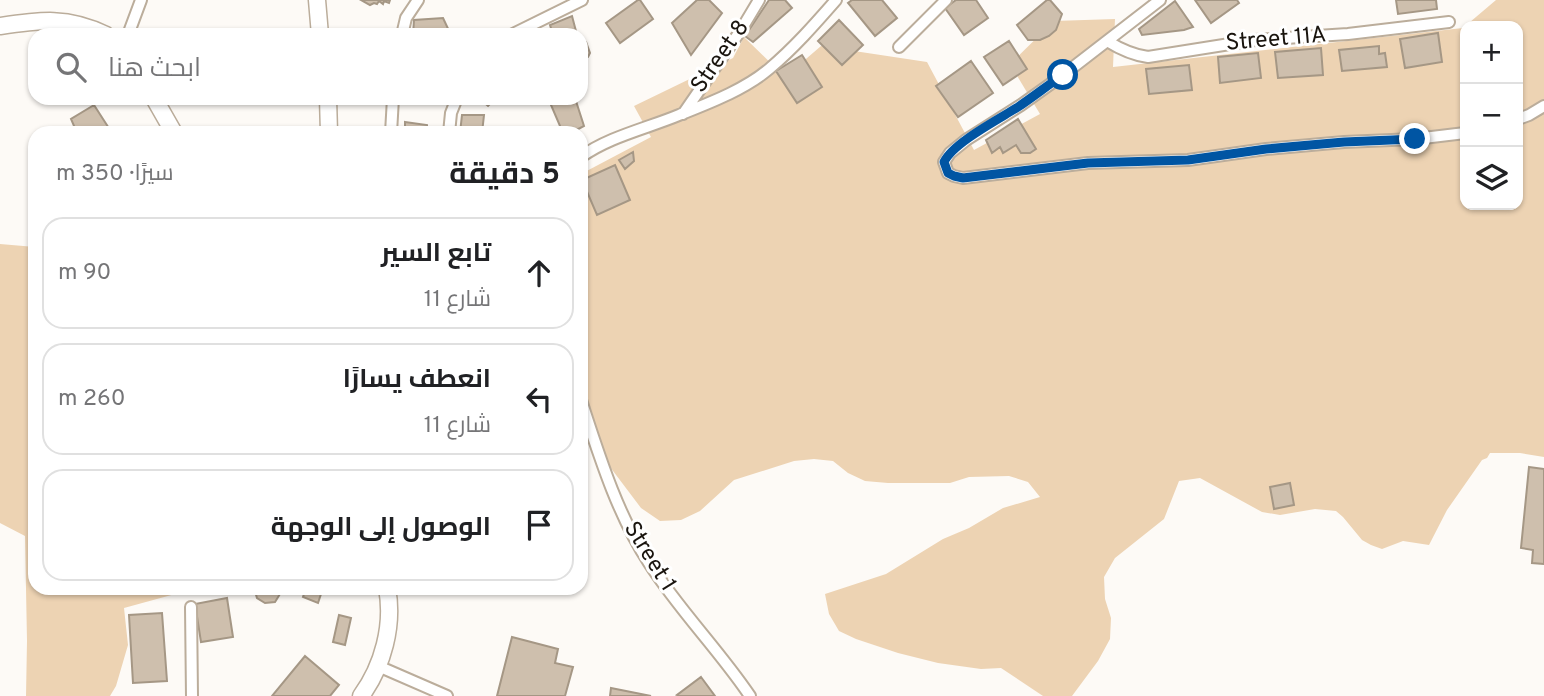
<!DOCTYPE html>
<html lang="ar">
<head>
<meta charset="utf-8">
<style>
  body { margin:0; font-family:Overpass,Cairo,sans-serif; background:#f6f6f6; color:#202124; direction:rtl }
  .controls { position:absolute; right:21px; top:21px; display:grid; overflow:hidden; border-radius:14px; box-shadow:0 2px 5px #0004 }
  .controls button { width:63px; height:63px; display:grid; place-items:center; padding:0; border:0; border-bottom:2px solid #e0e0e0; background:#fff; color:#202124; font:35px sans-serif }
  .stop { position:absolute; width:21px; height:21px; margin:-16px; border:5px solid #0055a3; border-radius:50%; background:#fff }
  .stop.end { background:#0055a3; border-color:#fff; box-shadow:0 2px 7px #0008 }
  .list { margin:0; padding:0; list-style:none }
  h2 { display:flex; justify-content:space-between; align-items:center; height:91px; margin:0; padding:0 28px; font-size:30px }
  h2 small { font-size:23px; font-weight:400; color:#757577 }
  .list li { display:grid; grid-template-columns:46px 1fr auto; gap:21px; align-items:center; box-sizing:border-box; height:112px; margin:0 14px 14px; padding:0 14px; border:2px solid #e0e0e0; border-radius:21px }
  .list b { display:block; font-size:26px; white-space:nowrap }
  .list p { margin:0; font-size:23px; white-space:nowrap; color:#757577 }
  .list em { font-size:23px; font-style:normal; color:#757577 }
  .icon { flex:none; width:38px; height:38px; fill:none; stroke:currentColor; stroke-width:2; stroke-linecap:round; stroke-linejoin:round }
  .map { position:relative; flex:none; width:1544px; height:696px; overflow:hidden; direction:ltr }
  .search { position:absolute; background:#fff; box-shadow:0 2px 5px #0004; left:28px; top:28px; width:560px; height:77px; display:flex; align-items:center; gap:18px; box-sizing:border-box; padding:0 24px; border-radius:21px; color:#757577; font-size:26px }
  .panel { position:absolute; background:#fff; box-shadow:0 2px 5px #0004; left:28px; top:126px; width:560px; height:469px; border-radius:21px; direction:rtl }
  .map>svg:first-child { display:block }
</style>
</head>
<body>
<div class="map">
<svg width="1544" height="696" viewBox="0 0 1544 696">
  <rect width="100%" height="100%" fill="#fdfaf6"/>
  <!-- green -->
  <path fill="#edd3b3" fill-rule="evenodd" d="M1496,0H1544V457L1520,453H1490L1487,458L1482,460L1447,510L1429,545L1403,541L1382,549L1371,545L1362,540L1343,517L1336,511L1315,509L1280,515L1262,512L1200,478L1179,481L1164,519L1115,558L1104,577L1105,599L1111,618L1110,639L1098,661L1072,696H1043L1001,668L981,669L938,663L898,653L856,639L839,631L829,614L825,594L886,574L943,539L969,528L1003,508L1040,497L1028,482L1009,476L969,477L950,483H888L865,481L848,473L833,461L814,459L794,461L734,480L700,511L681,520L660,521L641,508L604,459L581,415V174L651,137L634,106L733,58L744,37L785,77L821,46L927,62L974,150L1040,114L1010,64L1054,21L1115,19L1113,67L1463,28ZM1465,26H1518V205H1465Z
    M0,244L35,247V588H197L124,608L128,645L116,686L110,696H26L27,641L25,536L0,523Z"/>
  <!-- building -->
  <path fill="#cebfad" stroke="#a59785" stroke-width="2" d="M361,0H390L389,3L384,1L383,4L379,1L377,4L374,3L370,5Z
    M638,0H640L653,19L620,43L606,23Z
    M697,0H709L722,13L691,55L672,23Z
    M769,0H785L792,8L753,42L745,36Z
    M852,0H882L897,18L875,36L848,3Z
    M956,0H976L988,18L964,35L945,8Z
    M1047,0H1050L1062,14L1056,30L1049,36L1040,40H1028L1017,25Z
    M1195,0H1237L1239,3L1211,23Z
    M1396,0H1436L1437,9L1398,14Z
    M1175,1L1193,27L1184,30L1142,35L1139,29Z
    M572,16L577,35H553L550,25Z
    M443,18L451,35H413L414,20Z
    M839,20L863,45L842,65L818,41Z
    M1438,33L1442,62L1405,68L1400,39Z
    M581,39L586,42L590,53L588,57L581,60Z
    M1009,41L1027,69L1003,85L984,57Z
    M1379,46V54L1385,53L1387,67L1342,71L1339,50Z
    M1321,48L1323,75L1278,78L1275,52Z
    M1258,53L1261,78L1220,83L1218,57Z
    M802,55L822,87L797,103L776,71Z
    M971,61L993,93L958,117L936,86Z
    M1189,65L1192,90L1149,94L1146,69Z
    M479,98H496L488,106Z
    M548,98H575L584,126L571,133H563Z
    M94,105L112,133H77L71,119Z
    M462,115H484L482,133H460Z
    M1018,119L1036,149L1030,153H1021L1016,145L1003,153L1000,147L992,153L986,140Z
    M405,122L427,125V133H405Z
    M633,152L634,161L625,169L619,160Z
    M615,165L630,200L597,215L582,180Z
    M1529,467L1544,469V564L1532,563L1533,550L1521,548Z
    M1290,483L1294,505L1274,509L1270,487Z
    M254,588H281L280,594L275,602L265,603L257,598Z
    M306,588H315L322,591L318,603L303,597Z
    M227,598L233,637L201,642L195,604Z
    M162,613L167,681L133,683L129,615Z
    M339,615L351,618L345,645L333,642Z
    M512,637L558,649L555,663L573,667L565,696H497Z
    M305,656L339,685L330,696H272Z
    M701,677L715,696H680L677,695Z
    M611,688L651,696H610Z"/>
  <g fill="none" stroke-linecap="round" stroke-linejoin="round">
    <defs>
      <path id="minor" d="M1160,0L1063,75L1021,105L966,140L950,153L944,162L948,173L954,176L963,178L1088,163L1188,160L1266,149L1344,142L1415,139L1465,133
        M128,35L141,0
        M402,35L406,18L418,0
        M511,35L582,0
        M1107,41C1120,49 1132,55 1148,57L1255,40L1348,34L1449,22
        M899,47L946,0
        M683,114L741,30L759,0
        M1518,119L1529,115L1544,106
        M391,133L393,98
        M449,133L451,113L457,98
        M581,157C608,137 648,128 679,115C709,103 744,90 769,69C794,48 815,24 836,0
        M581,400C599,455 617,514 649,563C679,610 719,650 750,696
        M191,607L192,696
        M378,666L447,696"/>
      <path id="secondary" d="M317,0L320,35
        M0,26C40,20 68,16 106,35
        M154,98L174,133
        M328,98L329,133
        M361,696C383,666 394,625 387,588"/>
    </defs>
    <!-- minor casing -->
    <use href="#minor" stroke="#bbad9b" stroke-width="14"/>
    <!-- secondary casing -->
    <use href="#secondary" stroke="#bbad9b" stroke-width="19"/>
    <!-- minor -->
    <use href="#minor" stroke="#fff" stroke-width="10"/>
    <!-- secondary -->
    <use href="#secondary" stroke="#fff" stroke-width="16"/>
  </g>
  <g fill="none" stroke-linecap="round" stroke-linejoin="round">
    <!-- route -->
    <path stroke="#0055a3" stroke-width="9" d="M1063,75C1048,85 1033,97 1018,107C999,119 953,143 944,162L948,173L954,176L963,178L1088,163L1188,160L1266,149L1344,142L1415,139"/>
  </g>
  <g text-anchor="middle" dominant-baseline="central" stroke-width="6" stroke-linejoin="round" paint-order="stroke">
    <!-- street labels -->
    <g font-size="23" fill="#1a150f" stroke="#fff">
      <text transform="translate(1276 40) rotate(-5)">Street 11A</text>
      <text transform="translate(721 57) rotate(-55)">Street 8</text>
      <text transform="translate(649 557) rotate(58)">Street 1</text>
    </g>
  </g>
</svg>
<div class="controls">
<button>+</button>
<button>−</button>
<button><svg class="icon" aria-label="layers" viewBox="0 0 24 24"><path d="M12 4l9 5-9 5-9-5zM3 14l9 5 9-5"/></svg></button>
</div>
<div class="stop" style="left:1063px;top:75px"></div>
<div class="stop end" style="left:1415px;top:139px"></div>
<div class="search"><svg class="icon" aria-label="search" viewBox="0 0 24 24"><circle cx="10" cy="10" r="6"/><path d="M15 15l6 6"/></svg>ابحث هنا</div>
<section class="panel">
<h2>5 دقيقة<small>سيرًا · 350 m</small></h2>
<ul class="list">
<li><svg class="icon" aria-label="ahead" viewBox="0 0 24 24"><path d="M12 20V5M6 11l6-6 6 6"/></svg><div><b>تابع السير</b><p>شارع 11</p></div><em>90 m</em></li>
<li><svg class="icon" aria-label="left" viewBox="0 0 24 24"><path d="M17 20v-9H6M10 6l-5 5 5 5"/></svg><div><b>انعطف يسارًا</b><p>شارع 11</p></div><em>260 m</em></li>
<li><svg class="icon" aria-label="arrive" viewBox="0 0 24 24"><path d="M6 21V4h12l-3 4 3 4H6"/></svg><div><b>الوصول إلى الوجهة</b></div></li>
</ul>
</section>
</div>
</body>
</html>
